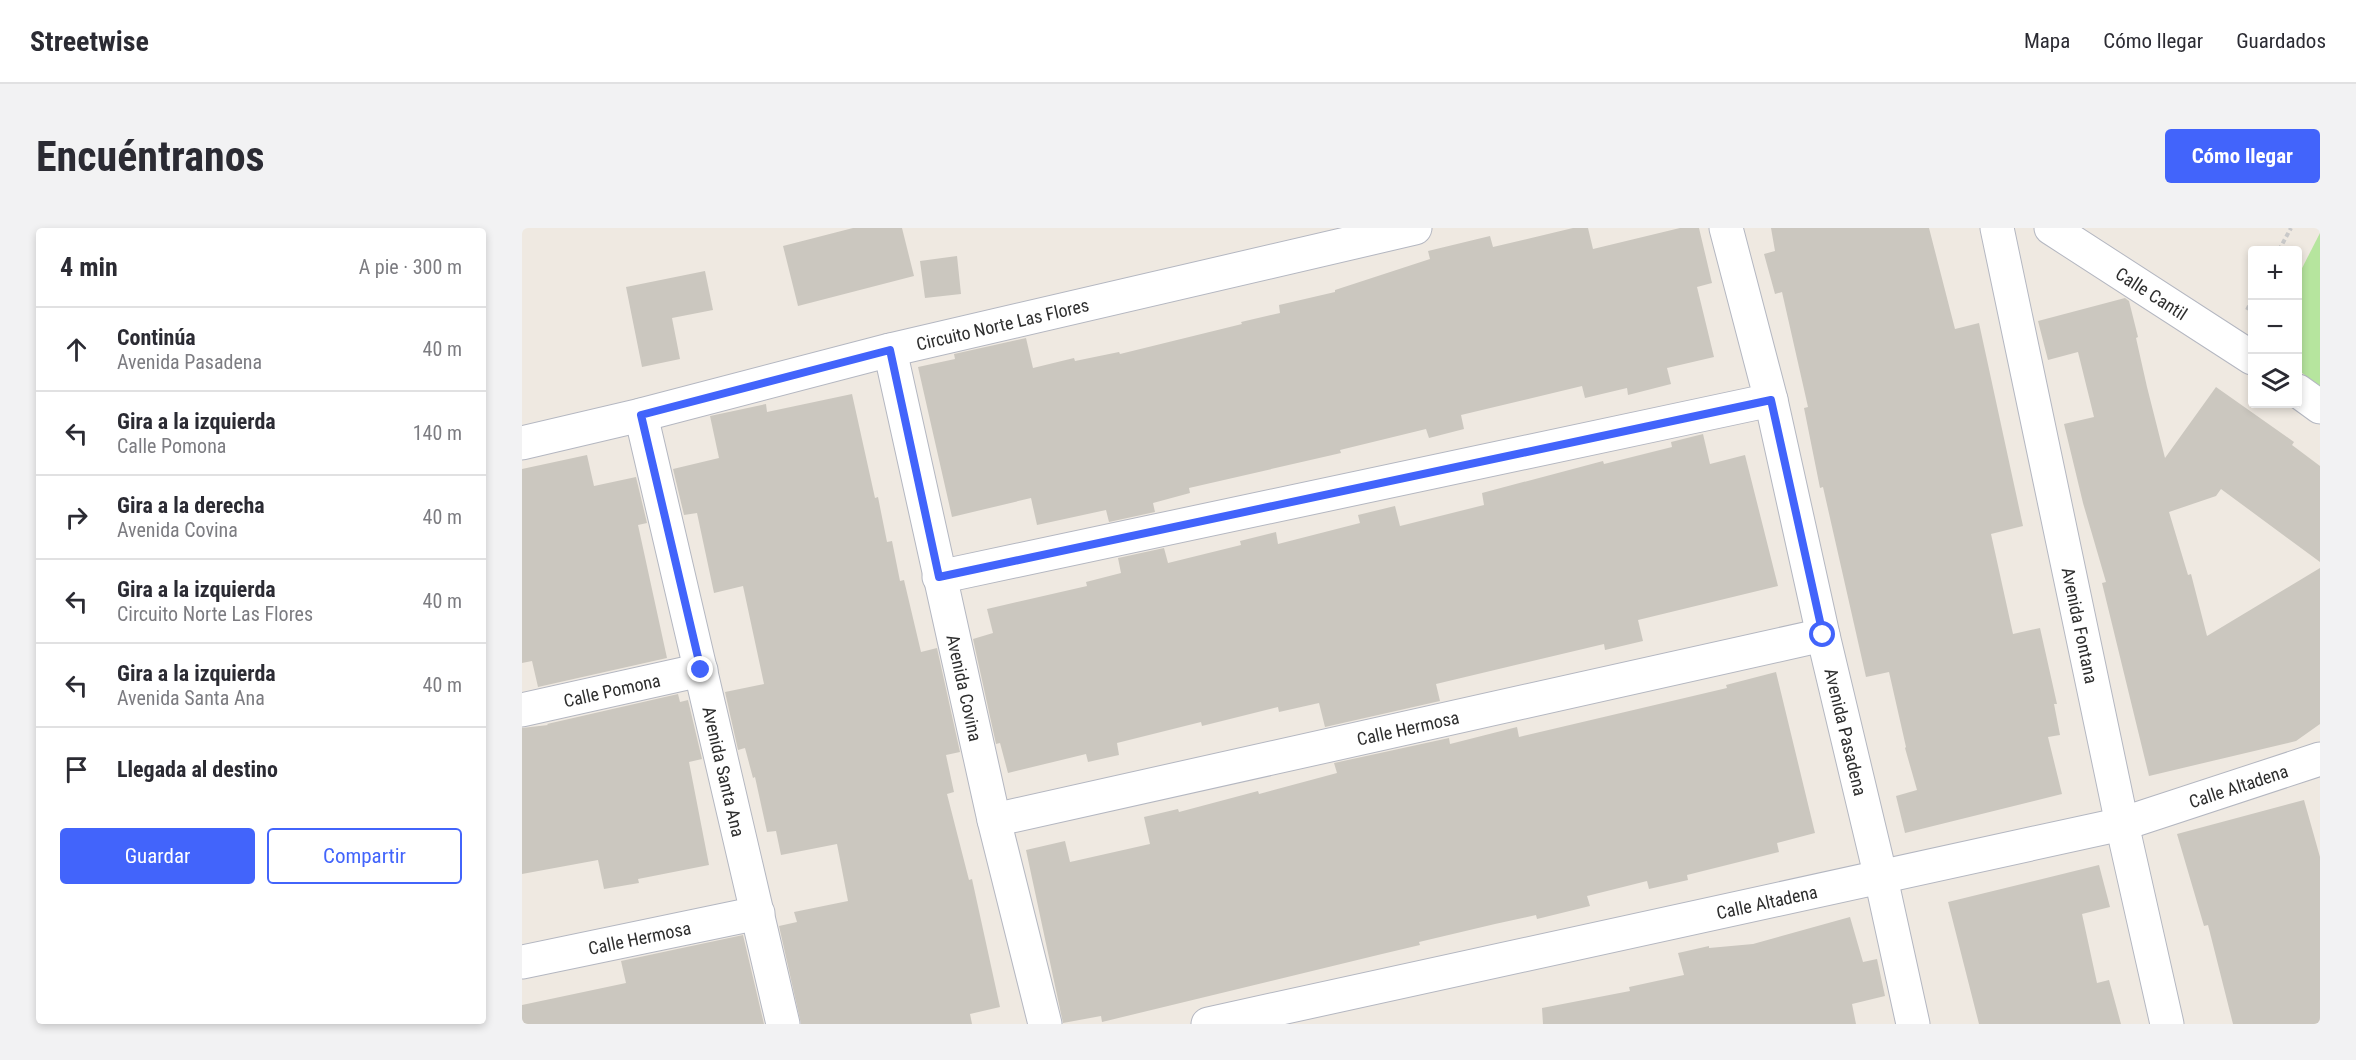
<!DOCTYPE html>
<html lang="es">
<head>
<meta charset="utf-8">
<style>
  body { margin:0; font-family:"Roboto Condensed",sans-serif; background:#f2f2f3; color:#2b2b33 }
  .controls { position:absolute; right:18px; top:18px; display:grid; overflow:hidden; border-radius:6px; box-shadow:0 3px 9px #0003 }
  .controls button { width:54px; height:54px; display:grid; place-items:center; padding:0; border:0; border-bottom:2px solid #e1e1e2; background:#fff; color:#2b2b33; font:30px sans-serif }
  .stop { position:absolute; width:18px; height:18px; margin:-14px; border:4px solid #4264fb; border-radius:50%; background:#fff }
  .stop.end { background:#4264fb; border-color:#fff; box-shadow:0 2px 6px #0008 }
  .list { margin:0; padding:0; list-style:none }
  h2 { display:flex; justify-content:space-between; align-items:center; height:78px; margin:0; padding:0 24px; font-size:26px }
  h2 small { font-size:20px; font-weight:400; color:#7c7c81 }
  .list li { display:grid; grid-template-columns:39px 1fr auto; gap:18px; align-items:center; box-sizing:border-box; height:84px; padding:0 24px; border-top:2px solid #e1e1e2 }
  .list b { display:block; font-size:22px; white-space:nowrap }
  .list p { margin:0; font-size:20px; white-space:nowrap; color:#7c7c81 }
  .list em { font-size:20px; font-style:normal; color:#7c7c81 }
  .actions { display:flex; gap:12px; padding:18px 24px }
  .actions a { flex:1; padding:14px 0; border:2px solid #4264fb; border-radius:6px; text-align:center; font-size:21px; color:#4264fb }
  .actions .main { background:#4264fb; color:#fff }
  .icon { flex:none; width:33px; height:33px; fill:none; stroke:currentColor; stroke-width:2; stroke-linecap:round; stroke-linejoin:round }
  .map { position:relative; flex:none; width:1798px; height:796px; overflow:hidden; border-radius:6px }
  header { display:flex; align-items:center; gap:36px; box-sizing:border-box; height:84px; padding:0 30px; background:#fff; border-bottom:2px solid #e1e1e2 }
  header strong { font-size:28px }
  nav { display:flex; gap:33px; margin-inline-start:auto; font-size:21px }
  .intro { display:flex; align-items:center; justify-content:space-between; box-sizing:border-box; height:144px; padding:0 36px }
  h1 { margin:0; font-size:42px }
  .button { padding:15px 27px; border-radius:6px; background:#4264fb; color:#fff; font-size:21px; font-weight:700 }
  main { display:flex; gap:36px; padding:0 36px }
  aside { flex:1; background:#fff; border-radius:6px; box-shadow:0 3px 9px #0003 }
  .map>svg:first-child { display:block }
</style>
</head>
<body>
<header>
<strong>Streetwise</strong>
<nav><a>Mapa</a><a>Cómo llegar</a><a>Guardados</a></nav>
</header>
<div class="intro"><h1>Encuéntranos</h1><a class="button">Cómo llegar</a></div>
<main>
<aside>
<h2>4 min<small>A pie · 300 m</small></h2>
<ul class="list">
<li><svg class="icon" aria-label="ahead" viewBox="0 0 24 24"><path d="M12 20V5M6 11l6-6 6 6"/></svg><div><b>Continúa</b><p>Avenida Pasadena</p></div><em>40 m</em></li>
<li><svg class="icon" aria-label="left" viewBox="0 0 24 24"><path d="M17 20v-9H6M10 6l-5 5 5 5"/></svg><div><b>Gira a la izquierda</b><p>Calle Pomona</p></div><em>140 m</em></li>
<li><svg class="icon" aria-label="right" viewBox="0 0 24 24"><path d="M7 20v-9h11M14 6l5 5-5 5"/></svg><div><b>Gira a la derecha</b><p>Avenida Covina</p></div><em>40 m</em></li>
<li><svg class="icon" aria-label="left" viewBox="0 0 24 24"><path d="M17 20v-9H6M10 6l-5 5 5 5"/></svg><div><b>Gira a la izquierda</b><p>Circuito Norte Las Flores</p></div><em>40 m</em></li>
<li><svg class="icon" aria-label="left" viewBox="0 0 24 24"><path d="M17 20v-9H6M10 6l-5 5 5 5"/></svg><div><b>Gira a la izquierda</b><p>Avenida Santa Ana</p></div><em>40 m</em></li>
<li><svg class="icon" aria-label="arrive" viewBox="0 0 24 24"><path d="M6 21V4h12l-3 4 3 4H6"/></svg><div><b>Llegada al destino</b></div></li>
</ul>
<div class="actions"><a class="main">Guardar</a><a>Compartir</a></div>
</aside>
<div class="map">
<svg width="1798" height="796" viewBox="0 0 1798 796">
  <rect width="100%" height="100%" fill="#efe9e1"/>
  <!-- green -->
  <path fill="#b6e59e" d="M1798,5V158L1776,142V48Z"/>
  <!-- building -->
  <path fill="#cbc7bf" d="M331,0H380L392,48L276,78L261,18Z
    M1051,0H1066L1071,21L1158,0H1177L1190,55L1175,59L1192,129L1145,140L1149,156L1106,167L1105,160L1063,170L1060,158L939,187L942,201L907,210L904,201L818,222L819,225L667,260L668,265L631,275L633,284L587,294L584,282L515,297L509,270L430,289L396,139L433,131L432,126L504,110L511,140L552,130L553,133L597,124L598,126L720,96L719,94L758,85L757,77L813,64V62L908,31L906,23L968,8L971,19Z
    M1249,0H1407L1433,101L1457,95L1501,298L1469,306L1491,406L1518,400L1535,476H1532L1538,507L1526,509L1540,566L1383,605L1374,568L1395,562L1383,520L1384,519L1367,444L1344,449L1301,259L1298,260L1282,180L1286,179L1260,64L1253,66L1242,26L1253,23Z
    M435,28L439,66L403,70L398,33Z
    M183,43L191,82L150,90L158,131L120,139L104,59Z
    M1603,70L1607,73L1616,109L1614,110L1625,159L1643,230L1694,159L1772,214L1770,217L1798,238V334L1699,261L1694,268L1647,284L1666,347L1669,346L1685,408L1798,340V496L1774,513L1627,548L1580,355L1584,354L1561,275L1542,196L1572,189L1556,124L1526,132L1516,93Z
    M330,166L353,270L356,269L365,314L370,313L378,353L382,352L399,424L415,420L438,524L424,527L432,564L425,566L447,652L450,651L478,779L448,786L450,796H279L257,698L275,694L272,684L326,673L315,616L259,627L254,603L245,604L233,549L231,550L223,520L216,522L203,464L242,456L221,358L192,365L175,285L162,287L151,241L197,230L188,188L244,176L245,184Z
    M1181,206L1188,236L1223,227L1256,358L1116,392L1121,413L1083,422L1082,416L914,456L918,473L803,499L797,475L757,484L756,479L680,498L679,494L595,515L597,527L566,534L564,526L486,545L478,515L474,516L451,411L471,405L465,381L565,358L564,354L599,345L596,330L642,320L646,335L719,317L718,313L754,304L756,316L838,295L836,287L873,278L878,298L962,277L960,265L1081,233L1082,236L1150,219L1149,214Z
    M65,227L72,258L114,249L125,295L116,297L145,430L16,459L10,433L0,435V241Z
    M1254,444L1293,605L1255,615L1257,624L1165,647L1166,652L1127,661L1125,653L1065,668L1068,678L1015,691L1014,687L973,696L897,714L898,717L860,726L580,794L579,788L541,795L504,622L543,613L548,634L628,616L622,589L656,581L657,584L736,563L737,566L815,545L812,535L927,510L928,516L995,499L997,509L1205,460L1204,457Z
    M156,466L158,474L166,472L180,531L167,534L187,637L116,651L117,655L82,661L76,632L0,646V500L26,497L25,496Z
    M1782,572L1798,629V796H1711L1686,697L1682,698L1655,606Z
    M1577,637L1588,679L1560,686L1575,755L1587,752L1599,796H1457L1426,674Z
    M1328,689L1341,734L1355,731L1363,768L1330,776L1334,796H1021L1020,780L1108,763L1107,759L1162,747L1156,725L1187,718V720L1231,716Z
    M221,707L242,796H0V777L104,755L99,733Z"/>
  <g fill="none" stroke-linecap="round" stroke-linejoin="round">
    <defs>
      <g id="street">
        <path id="s1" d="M1204,0L1249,172L1301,407L1359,650L1391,796"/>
        <path id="s2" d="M1475,0L1600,596L1645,796"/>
        <path id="s3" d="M1529,0L1730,130"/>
        <path id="s4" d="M368,122L472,592L523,796"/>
        <path d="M1776,163L1798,179"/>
        <path id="s5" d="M119,187L261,796"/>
        <path id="s6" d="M0,215L119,187L368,122L893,0"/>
        <path d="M417,349L1249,172"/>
        <path id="s7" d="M0,482L179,442"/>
        <path id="s8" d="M472,592L1301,407"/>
        <path id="s9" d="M0,734L236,685"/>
        <path id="s10" d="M686,796L1600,596L1798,531"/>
      </g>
    </defs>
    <!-- street casing -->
    <use href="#street" stroke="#b4b7c1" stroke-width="35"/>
    <!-- path -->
    <path stroke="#c9c9c9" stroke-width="4" stroke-dasharray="4.5 3" stroke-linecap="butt" d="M1757,22L1769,0
      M1725,82L1730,72"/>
    <!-- street -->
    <use href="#street" stroke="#fff" stroke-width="33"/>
  </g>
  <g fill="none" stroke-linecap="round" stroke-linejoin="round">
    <!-- route -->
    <path stroke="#4264fb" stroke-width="8" d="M179,442L119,187L368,122L417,349L1249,172L1301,407"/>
  </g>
  <g text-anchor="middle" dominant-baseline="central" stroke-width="4.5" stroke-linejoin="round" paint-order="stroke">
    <!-- street labels -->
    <g font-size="18" fill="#2e2e2e" stroke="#fff">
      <text stroke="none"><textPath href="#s3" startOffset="120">Calle Cantil</textPath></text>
      <text stroke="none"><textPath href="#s6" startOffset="495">Circuito Norte Las Flores</textPath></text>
      <text stroke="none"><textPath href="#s2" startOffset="406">Avenida Fontana</textPath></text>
      <text stroke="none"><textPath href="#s4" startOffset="346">Avenida Covina</textPath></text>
      <text stroke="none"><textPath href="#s7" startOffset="92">Calle Pomona</textPath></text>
      <text stroke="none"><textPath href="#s8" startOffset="424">Calle Hermosa</textPath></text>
      <text stroke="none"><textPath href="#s1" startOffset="518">Avenida Pasadena</textPath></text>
      <text stroke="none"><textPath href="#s5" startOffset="366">Avenida Santa Ana</textPath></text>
      <text stroke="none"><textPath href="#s10" startOffset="1058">Calle Altadena</textPath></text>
      <text stroke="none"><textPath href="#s10" startOffset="572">Calle Altadena</textPath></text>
      <text stroke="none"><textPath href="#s9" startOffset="120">Calle Hermosa</textPath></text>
    </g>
  </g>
</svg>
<div class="controls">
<button>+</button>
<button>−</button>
<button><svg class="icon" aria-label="layers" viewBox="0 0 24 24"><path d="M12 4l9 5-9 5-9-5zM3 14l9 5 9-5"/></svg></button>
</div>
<div class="stop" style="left:1301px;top:407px"></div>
<div class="stop end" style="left:179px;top:442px"></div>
</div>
</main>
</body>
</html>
